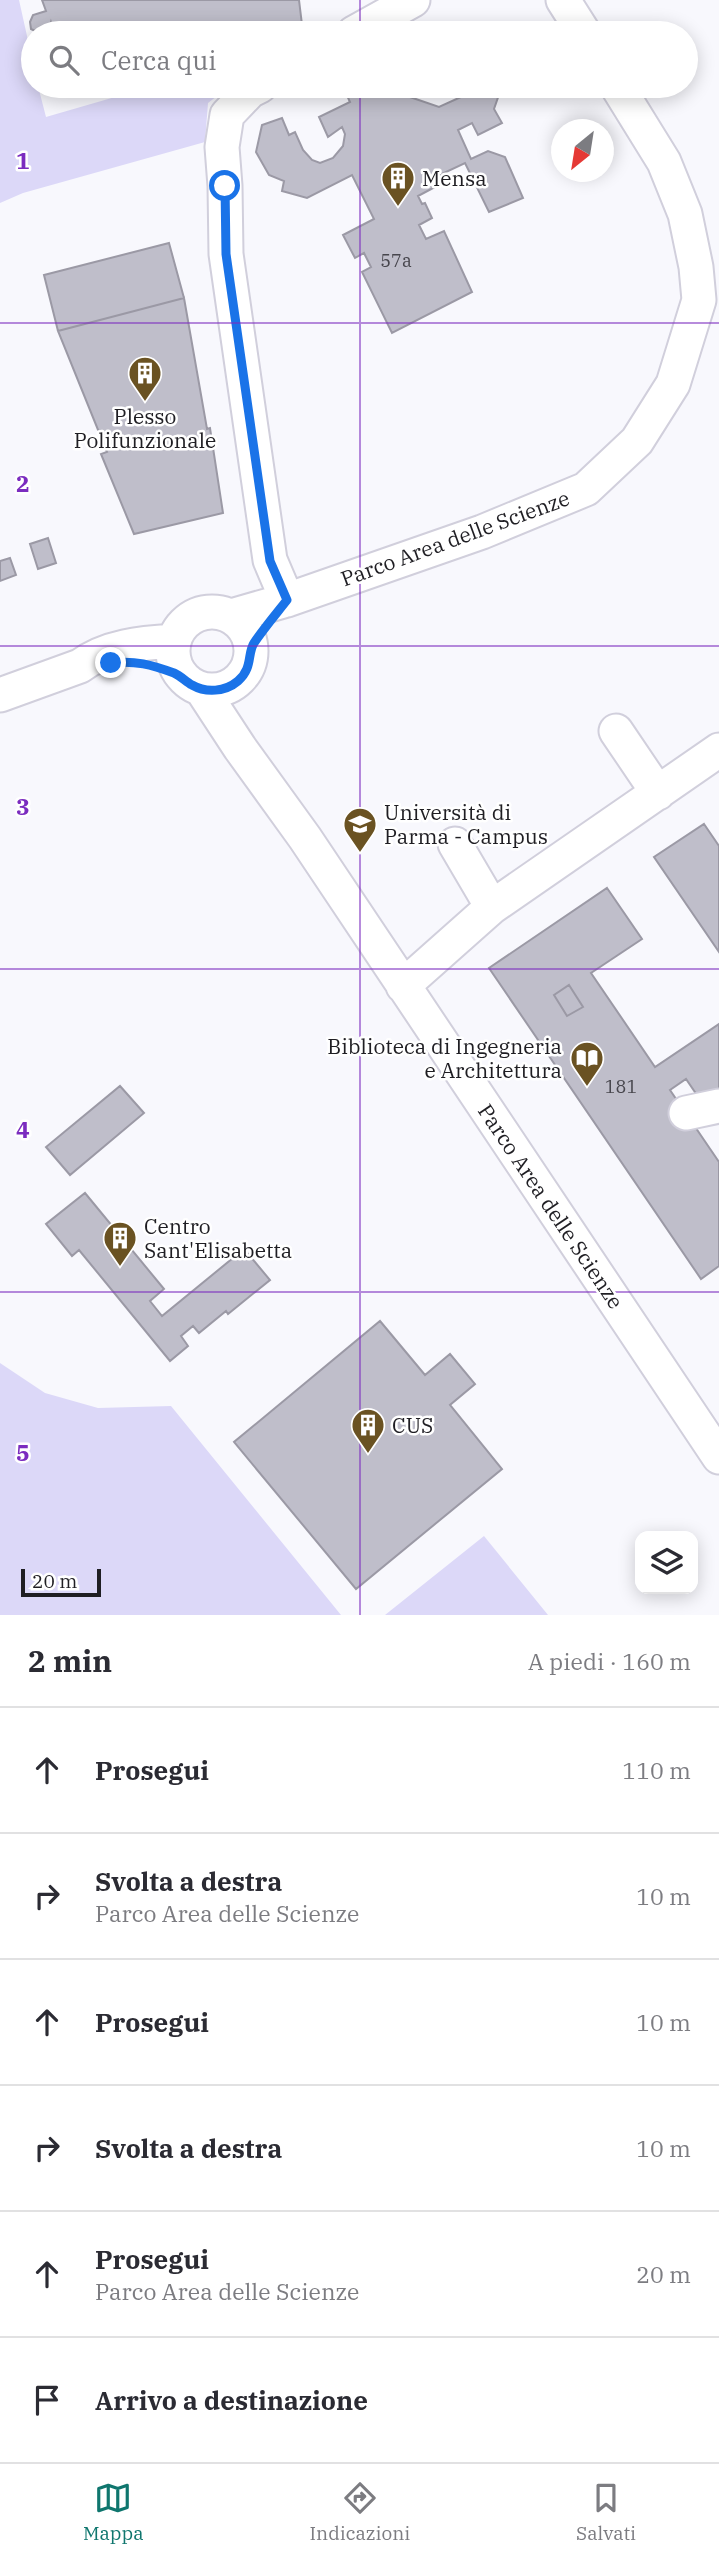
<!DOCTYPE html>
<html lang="it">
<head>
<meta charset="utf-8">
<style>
  body { margin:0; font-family:"IBM Plex Serif",serif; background:#f7f7f7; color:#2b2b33 }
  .controls { position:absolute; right:21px; bottom:21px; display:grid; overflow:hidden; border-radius:14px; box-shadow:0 4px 18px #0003 }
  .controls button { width:63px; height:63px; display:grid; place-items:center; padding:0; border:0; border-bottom:2px solid #e1e1e2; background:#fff; color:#2b2b33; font:35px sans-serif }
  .compass { position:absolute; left:551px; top:119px; width:63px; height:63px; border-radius:50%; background:#fff; box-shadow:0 4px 18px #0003; rotate:210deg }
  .scale { position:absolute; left:21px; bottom:18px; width:80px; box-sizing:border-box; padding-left:7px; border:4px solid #1f1e23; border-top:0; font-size:19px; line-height:24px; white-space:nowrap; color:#1f1e23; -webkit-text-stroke:5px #fff; paint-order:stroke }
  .stop { position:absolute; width:21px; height:21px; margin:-16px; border:5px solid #1a73e8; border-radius:50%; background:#fff }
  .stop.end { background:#1a73e8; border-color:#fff; box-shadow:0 2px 7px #0008 }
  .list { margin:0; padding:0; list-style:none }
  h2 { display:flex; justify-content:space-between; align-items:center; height:91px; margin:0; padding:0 28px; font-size:30px }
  h2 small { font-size:23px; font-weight:400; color:#7c7c81 }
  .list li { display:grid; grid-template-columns:46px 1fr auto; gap:21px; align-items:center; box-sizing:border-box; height:126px; padding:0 28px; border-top:2px solid #e1e1e2 }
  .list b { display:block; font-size:26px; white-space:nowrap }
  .list p { margin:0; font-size:23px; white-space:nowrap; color:#7c7c81 }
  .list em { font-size:23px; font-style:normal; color:#7c7c81 }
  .icon { flex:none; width:38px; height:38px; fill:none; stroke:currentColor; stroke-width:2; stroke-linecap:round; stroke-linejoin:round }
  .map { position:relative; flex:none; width:719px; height:1615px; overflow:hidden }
  .search { position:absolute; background:#fff; box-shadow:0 4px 18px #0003; left:21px; right:21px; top:21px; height:77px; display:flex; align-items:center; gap:18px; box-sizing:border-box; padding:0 24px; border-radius:38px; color:#7c7c81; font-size:26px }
  .sheet { height:847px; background:#fff }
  nav { display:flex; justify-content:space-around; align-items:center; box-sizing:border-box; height:98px; border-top:2px solid #e1e1e2; background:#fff; font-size:19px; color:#7c7c81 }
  nav a { display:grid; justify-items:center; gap:4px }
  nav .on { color:#0f766e }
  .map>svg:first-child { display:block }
</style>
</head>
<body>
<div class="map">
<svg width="719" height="1615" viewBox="0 0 719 1615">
  <rect width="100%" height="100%" fill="#f8f8fd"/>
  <!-- green -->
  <path fill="#dcd8f8" d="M0,0H19L33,63V86H38L46,117L153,86H230L208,103L205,142L23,193L0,203Z
    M0,1363L45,1393L98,1408L171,1406L341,1615H0Z
    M484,1536L548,1615H385Z"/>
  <!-- building -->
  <path fill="#bfbeca" stroke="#9b99a5" stroke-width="2" d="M42,0H299L303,33H55L51,22L49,30L39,33L31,29L30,22L33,15L46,11Z
    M357,86H426L427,89L410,97L439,107L461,97L465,86H502L494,109L502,123L478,135L472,123L458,130L471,159L488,151L505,157L523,198L489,212L465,163L431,179L435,187L418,196L422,204L425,203L432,218L419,225L426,239L444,231L472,292L392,333L362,272L371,267L364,253L355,258L343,235L374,219L352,175L307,198L282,191L284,181L269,175L256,152L262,125L282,118L289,135L295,132L303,150L312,160L320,163L333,158L343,146L345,134L342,127L328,137L319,117L350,102L345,91Z
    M169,243L184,298L58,331L44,275Z
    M184,298L207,429L210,428L223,513L134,534L101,454L107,452L58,331Z
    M48,538L56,563L38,569L30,544Z
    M10,558L16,575L0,581V561Z
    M704,824L719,846V952L654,857Z
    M607,888L642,939L591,973L655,1067L719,1024V1094L703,1104L686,1079L670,1090L719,1162V1266L701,1279L489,968Z
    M569,985L583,1007L567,1016L554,995Z
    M120,1086L144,1113L70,1175L46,1147Z
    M85,1193L164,1289L150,1301L162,1316L244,1249L270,1280L228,1314L226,1311L199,1333L193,1326L181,1336L188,1346L170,1361L79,1250L72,1256L46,1224Z
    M380,1321L425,1375L450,1354L475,1384L450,1405L502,1469L356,1589L234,1442Z"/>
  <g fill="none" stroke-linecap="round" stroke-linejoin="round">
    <defs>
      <path id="minor" d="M563,0L584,33
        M354,33L413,0
        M260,86L250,91L227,115L222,147L225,186L226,254L270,560L287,600
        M173 651a39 39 0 1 1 78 0a39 39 0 1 1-78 0Z
        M231,616L287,600L482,532L586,489L637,441L673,384L699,300L696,267L685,214L664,162L617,86
        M202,690L240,748L305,838L719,1457
        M0,695L80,666C107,646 141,643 174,641
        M616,731L658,793
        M455,844L492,907
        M403,986L492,907L719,750
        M686,1113L719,1106"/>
    </defs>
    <!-- minor casing -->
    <use href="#minor" stroke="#d1cfdc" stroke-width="37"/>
    <!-- minor -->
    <use href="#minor" stroke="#fff" stroke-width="33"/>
  </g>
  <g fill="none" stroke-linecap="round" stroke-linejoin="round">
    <!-- route -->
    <path stroke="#1a73e8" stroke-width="9" d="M111,663C135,660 152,665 174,673C181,676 186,682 192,685C206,693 225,692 238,681C253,668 247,654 254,643C264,628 276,614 287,600L270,561L226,254L225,186"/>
  </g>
  <!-- grid -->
  <path fill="none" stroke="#7b2cbf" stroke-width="2" stroke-opacity="0.55" d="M360,0V33M360,86V1615M0,323H719M0,646H719M0,969H719M0,1292H719"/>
  <!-- icons -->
  <defs>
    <symbol id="building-pin" viewBox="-11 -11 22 30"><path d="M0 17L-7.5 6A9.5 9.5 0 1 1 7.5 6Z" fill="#6a5222" stroke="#fff"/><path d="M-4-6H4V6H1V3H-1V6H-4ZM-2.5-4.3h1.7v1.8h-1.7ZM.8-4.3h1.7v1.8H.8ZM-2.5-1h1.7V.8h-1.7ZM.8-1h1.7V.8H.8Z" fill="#fff"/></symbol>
    <symbol id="university-pin" viewBox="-11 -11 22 30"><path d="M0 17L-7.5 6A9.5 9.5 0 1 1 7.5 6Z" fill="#6a5222" stroke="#fff"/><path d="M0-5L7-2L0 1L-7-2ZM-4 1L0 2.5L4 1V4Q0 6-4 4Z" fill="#fff"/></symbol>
    <symbol id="library-pin" viewBox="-11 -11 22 30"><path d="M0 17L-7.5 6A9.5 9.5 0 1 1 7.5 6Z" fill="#6a5222" stroke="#fff"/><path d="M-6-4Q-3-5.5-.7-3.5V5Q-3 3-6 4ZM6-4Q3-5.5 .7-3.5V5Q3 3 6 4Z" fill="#fff"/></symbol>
  </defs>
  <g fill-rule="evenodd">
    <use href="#building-pin" x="379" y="159" width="38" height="52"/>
    <use href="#building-pin" x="126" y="354" width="38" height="52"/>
    <use href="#university-pin" x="341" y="805" width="38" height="52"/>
    <use href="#library-pin" x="568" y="1039" width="38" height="52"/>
    <use href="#building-pin" x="101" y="1219" width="38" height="52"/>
    <use href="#building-pin" x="349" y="1406" width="38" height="52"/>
  </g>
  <g text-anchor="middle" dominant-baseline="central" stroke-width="5" stroke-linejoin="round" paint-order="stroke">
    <!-- number labels -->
    <g font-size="18" fill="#47464d">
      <text x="396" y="260">57a</text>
      <text x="621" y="1086">181</text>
    </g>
    <!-- poi labels -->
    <g font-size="21" fill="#1f1e23" stroke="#fff" text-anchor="start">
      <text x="422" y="178">Mensa</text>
      <text x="145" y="416" text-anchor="middle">Plesso<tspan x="145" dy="24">Polifunzionale</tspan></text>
      <text x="384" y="812">Università di<tspan x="384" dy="24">Parma - Campus</tspan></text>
      <text x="562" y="1046" text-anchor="end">Biblioteca di Ingegneria<tspan x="562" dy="24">e Architettura</tspan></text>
      <text x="144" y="1226">Centro<tspan x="144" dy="24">Sant'Elisabetta</tspan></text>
      <text x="392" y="1425">CUS</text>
    </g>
    <!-- street labels -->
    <g font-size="21" fill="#1f1e23" stroke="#fff">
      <text transform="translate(455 538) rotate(-20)">Parco Area delle Scienze</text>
      <text transform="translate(551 1206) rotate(56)">Parco Area delle Scienze</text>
    </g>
  </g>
  <g font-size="23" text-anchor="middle" font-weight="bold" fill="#7b2cbf" stroke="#fff" stroke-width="5" stroke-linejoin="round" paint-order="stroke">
    <text x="23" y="169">1</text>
    <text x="23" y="492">2</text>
    <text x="23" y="815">3</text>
    <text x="23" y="1138">4</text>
    <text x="23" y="1461">5</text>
  </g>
</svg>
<div class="controls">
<button><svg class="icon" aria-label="layers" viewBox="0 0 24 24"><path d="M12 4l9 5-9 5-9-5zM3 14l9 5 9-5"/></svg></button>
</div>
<svg class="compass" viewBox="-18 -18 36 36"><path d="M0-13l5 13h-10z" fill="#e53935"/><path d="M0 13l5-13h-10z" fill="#7c7c81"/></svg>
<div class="scale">20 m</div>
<div class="stop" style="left:225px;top:186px"></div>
<div class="stop end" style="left:111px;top:663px"></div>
<div class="search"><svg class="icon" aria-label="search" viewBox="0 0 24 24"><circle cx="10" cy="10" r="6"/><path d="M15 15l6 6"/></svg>Cerca qui</div>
</div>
<section class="sheet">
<h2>2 min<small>A piedi · 160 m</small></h2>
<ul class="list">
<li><svg class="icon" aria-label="ahead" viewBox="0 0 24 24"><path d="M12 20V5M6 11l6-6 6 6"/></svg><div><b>Prosegui</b></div><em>110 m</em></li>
<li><svg class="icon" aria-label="right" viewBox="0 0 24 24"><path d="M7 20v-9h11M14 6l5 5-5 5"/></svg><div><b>Svolta a destra</b><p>Parco Area delle Scienze</p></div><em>10 m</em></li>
<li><svg class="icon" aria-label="ahead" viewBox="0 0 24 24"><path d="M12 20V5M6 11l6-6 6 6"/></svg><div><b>Prosegui</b></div><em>10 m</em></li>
<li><svg class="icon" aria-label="right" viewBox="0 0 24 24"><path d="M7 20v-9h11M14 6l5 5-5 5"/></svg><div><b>Svolta a destra</b></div><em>10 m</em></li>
<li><svg class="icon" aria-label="ahead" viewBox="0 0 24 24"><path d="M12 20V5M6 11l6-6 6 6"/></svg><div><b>Prosegui</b><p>Parco Area delle Scienze</p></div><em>20 m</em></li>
<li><svg class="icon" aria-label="arrive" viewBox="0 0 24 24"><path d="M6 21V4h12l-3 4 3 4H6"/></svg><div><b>Arrivo a destinazione</b></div></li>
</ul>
</section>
<nav>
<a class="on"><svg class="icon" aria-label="map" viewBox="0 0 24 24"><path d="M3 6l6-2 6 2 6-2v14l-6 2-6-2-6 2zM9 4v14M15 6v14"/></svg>Mappa</a>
<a><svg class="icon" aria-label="directions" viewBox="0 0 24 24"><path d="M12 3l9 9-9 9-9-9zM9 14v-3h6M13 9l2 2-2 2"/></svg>Indicazioni</a>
<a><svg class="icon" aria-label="saved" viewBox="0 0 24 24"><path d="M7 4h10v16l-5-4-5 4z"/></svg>Salvati</a>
</nav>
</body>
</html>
